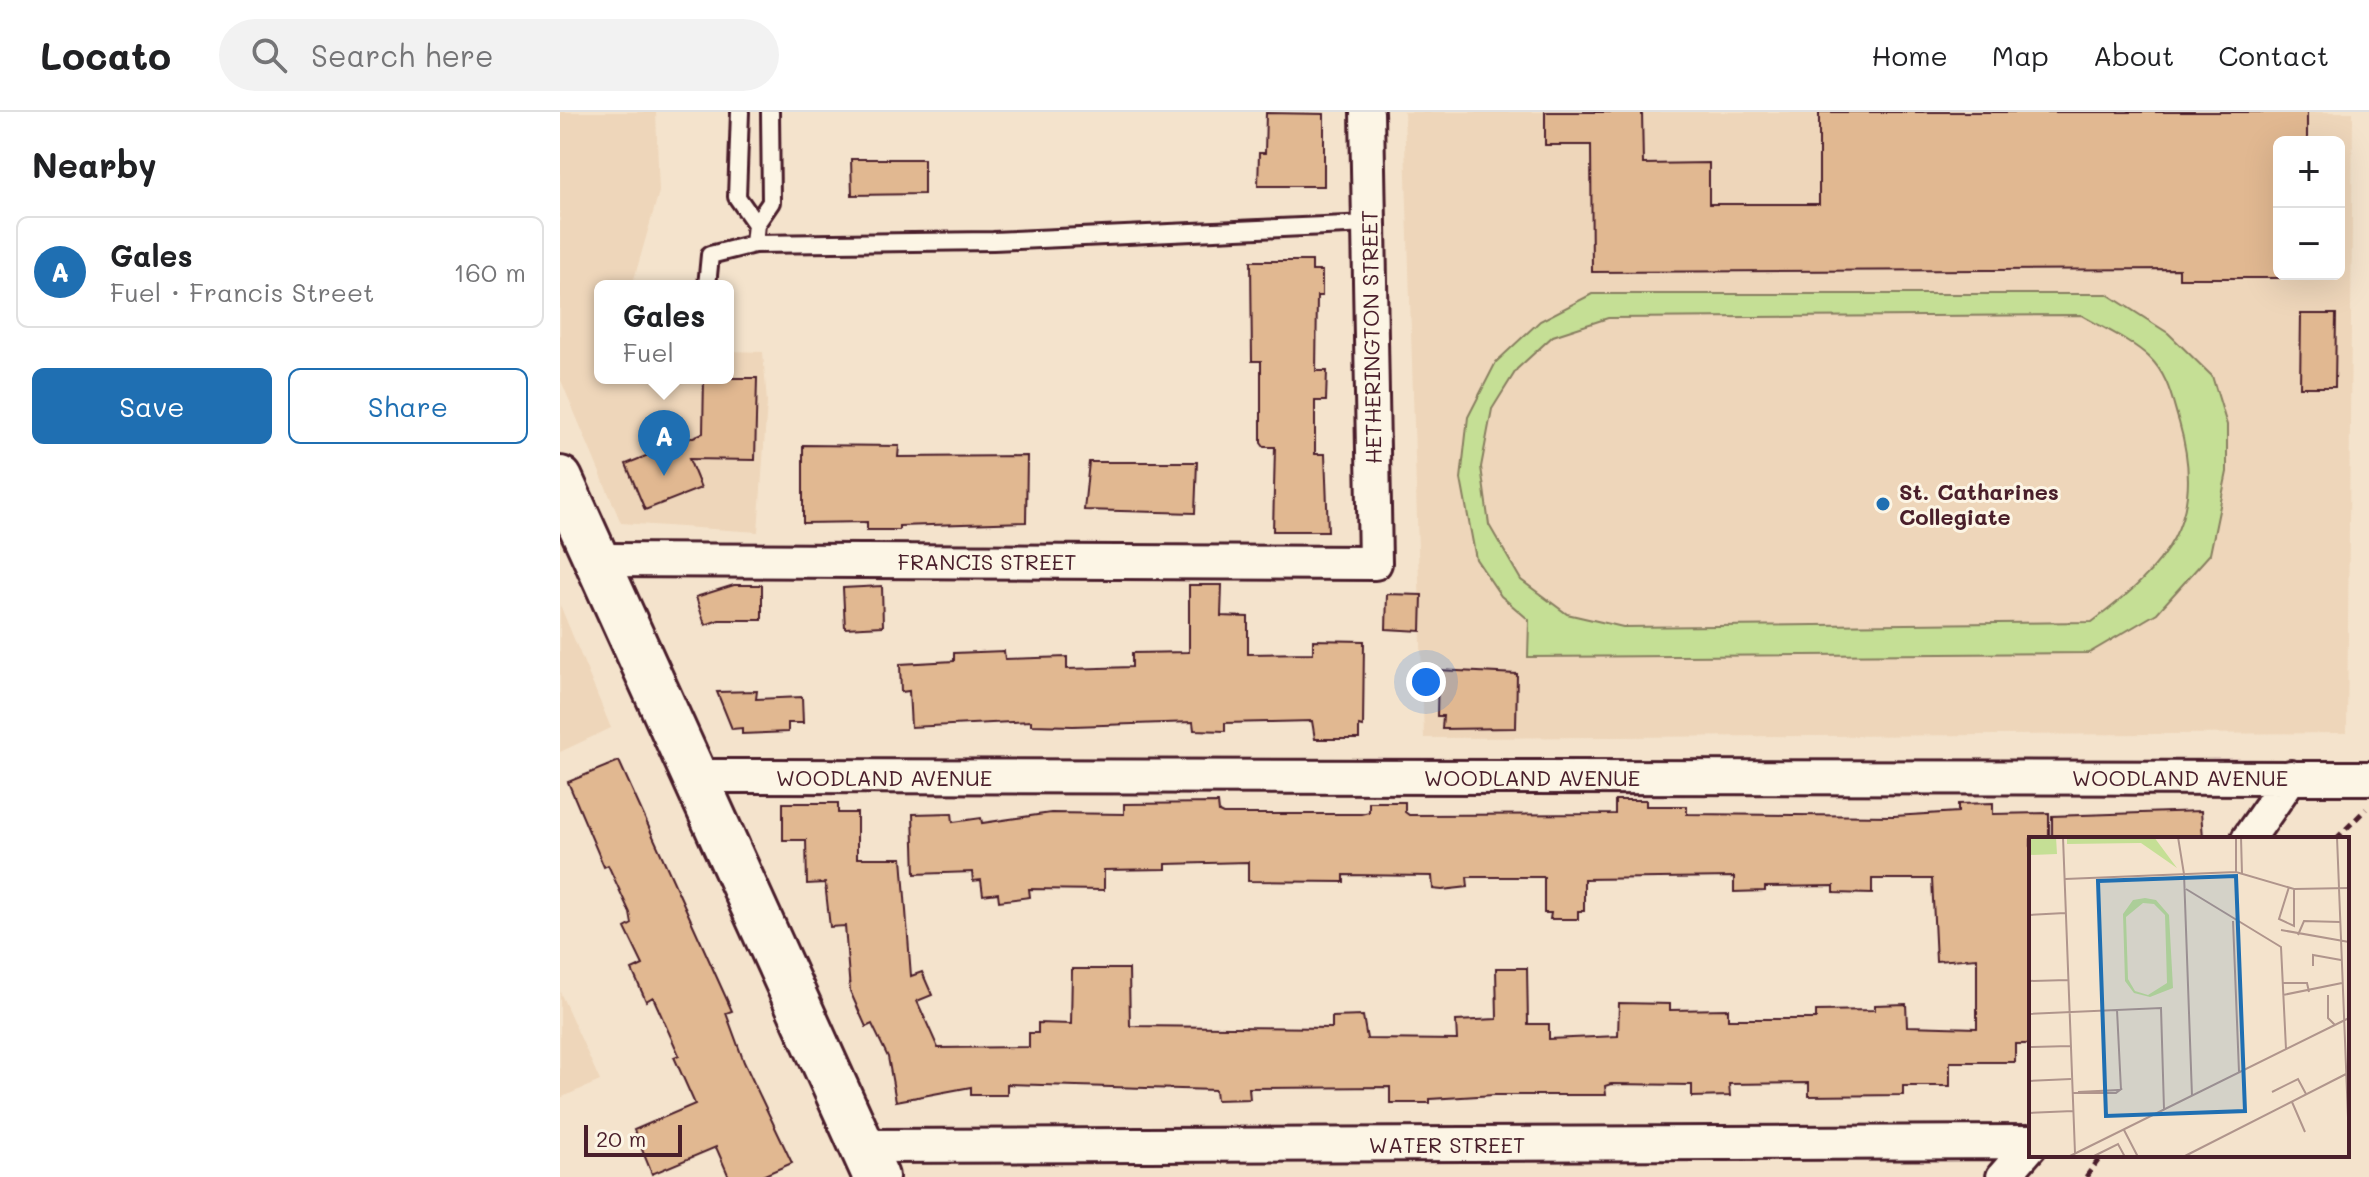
<!DOCTYPE html>
<html lang="en">
<head>
<meta charset="utf-8">
<style>
  body { margin:0; font-family:Mali,sans-serif; background:#f2f2f2; color:#202124 }
  .controls { position:absolute; right:24px; top:24px; display:grid; overflow:hidden; border-radius:12px; box-shadow:0 8px 32px #0002 }
  .controls button { width:72px; height:72px; display:grid; place-items:center; padding:0; border:0; border-bottom:2px solid #e0e0e0; background:#fff; color:#202124; font:40px sans-serif }
  .scale { position:absolute; left:24px; bottom:20px; width:98px; box-sizing:border-box; padding-left:8px; border:4px solid #4a1f2b; border-top:0; font-size:22px; line-height:28px; white-space:nowrap; color:#4a1f2b; -webkit-text-stroke:6px #fcf5e5; paint-order:stroke }
  .you { position:absolute; left:866px; top:570px; width:28px; height:28px; margin:-20px; border:6px solid #fff; border-radius:50%; background:#1a73e8; box-shadow:0 0 0 12px #1a73e833 }
  .badge { display:grid; place-items:center; width:52px; height:52px; border-radius:50%; background:#1f6fb2; color:#fff; font-size:26px; font-weight:700 }
  .pin { position:absolute; translate:-50% -66px; filter:drop-shadow(0 2px 4px #0008) }
  .pin::after { content:''; position:absolute; top:42px; width:28px; height:24px; background:inherit; clip-path:polygon(0 0,100% 0,50% 100%) }
  .popup { position:absolute; left:34px; top:168px; width:140px; height:104px; box-sizing:border-box; display:grid; place-content:center; border-radius:12px; background:#fff; filter:drop-shadow(0 2px 6px #0005); font-size:26px; white-space:nowrap; color:#757577 }
  .popup b { font-size:30px; color:#202124 }
  .popup::after { content:''; position:absolute; left:50%; top:100%; margin-left:-16px; border:16px solid transparent; border-top-color:#fff }
  .list { margin:0; padding:0; list-style:none }
  h2 { display:flex; justify-content:space-between; align-items:center; height:104px; margin:0; padding:0 32px; font-size:34px }
  h2 small { font-size:26px; font-weight:400; color:#757577 }
  .list li { display:grid; grid-template-columns:52px 1fr auto; gap:24px; align-items:center; box-sizing:border-box; height:112px; margin:0 16px 16px; padding:0 16px; border:2px solid #e0e0e0; border-radius:12px }
  .list b { display:block; font-size:30px; white-space:nowrap }
  .list p { margin:0; font-size:26px; white-space:nowrap; color:#757577 }
  .list em { font-size:26px; font-style:normal; color:#757577 }
  .actions { display:flex; gap:16px; padding:24px 32px }
  .actions a { flex:1; padding:18px 0; border:2px solid #1f6fb2; border-radius:12px; text-align:center; font-size:28px; color:#1f6fb2 }
  .actions .main { background:#1f6fb2; color:#fff }
  .icon { flex:none; width:44px; height:44px; fill:none; stroke:currentColor; stroke-width:2; stroke-linecap:round; stroke-linejoin:round }
  .map { position:relative; flex:none; width:1809px; height:1065px; overflow:hidden }
  header { display:flex; align-items:center; gap:48px; box-sizing:border-box; height:112px; padding:0 40px; background:#fff; border-bottom:2px solid #e0e0e0 }
  header strong { font-size:38px }
  nav { display:flex; gap:44px; margin-inline-start:auto; font-size:28px }
  .search { width:560px; height:72px; background:#f2f2f2; display:flex; align-items:center; gap:20px; box-sizing:border-box; padding:0 28px; border-radius:44px; color:#757577; font-size:30px }
  main { display:flex }
  aside { flex:1; background:#fff }
  .map>svg:first-child { display:block }
</style>
</head>
<body>
<header>
<strong>Locato</strong>
<div class="search"><svg class="icon" aria-label="search" viewBox="0 0 24 24"><circle cx="10" cy="10" r="6"/><path d="M15 15l6 6"/></svg>Search here</div>
<nav><a>Home</a><a>Map</a><a>About</a><a>Contact</a></nav>
</header>
<main>
<aside>
<h2>Nearby<small></small></h2>
<ul class="list">
<li><span class="badge">A</span><div><b>Gales</b><p>Fuel · Francis Street</p></div><em>160 m</em></li>
</ul>
<div class="actions"><a class="main">Save</a><a>Share</a></div>
</aside>
<div class="map">
<svg width="1809" height="1065" viewBox="0 0 1809 1065">
  <rect width="100%" height="100%" fill="#f4e3cc"/>
  <filter id="ink" filterUnits="userSpaceOnUse"><feTurbulence type="fractalNoise" baseFrequency=".0125" numOctaves="2"/><feDisplacementMap in="SourceGraphic" scale="16" xChannelSelector="R" yChannelSelector="G"/><feConvolveMatrix kernelMatrix="1 2 1 2 8 2 1 2 1" color-interpolation-filters="sRGB"/></filter>
  <g filter="url(#ink)">
    <!-- built -->
    <path fill="#eed6ba" fill-rule="evenodd" d="M0,0H96L99,80L72,174H40V266H168V239L203,240L207,291L198,420L61,411L0,266Z
      M844,0H1793L1787,621L864,626ZM1719,30H1779V162H1719Z
      M0,493L51,616L0,640Z
      M0,880L40,969L0,986Z"/>
    <!-- green -->
    <path fill="#c5df95" stroke="#887f60" stroke-width="2" fill-rule="evenodd" d="M1032,182H1547L1608,221L1652,264L1667,313V360L1650,442L1597,501L1529,541L968,545L969,508L941,484L916,447L901,367L908,305L936,250L980,209ZM1521,203C1543,216 1571,228 1589,245C1608,263 1612,287 1619,310C1647,408 1607,454 1532,510L1063,515L1007,502L961,468L929,413L921,355L932,297L957,257L993,224L1048,206Z"/>
    <!-- building -->
    <path fill="#e1b891" stroke="#4a1f2b" stroke-width="2" d="M985,0H1082L1083,52L1149,51V92H1259V0H1747V30H1719V166H1619V157L1032,160L1031,33H985Z
      M706,1L764,2V74H698L699,41H705Z
      M291,47H364V82L292,83Z
      M691,149H752V159H762V184H757L756,259H767L766,289H755V342H765L768,419H713L715,335H704L701,331V249H692Z
      M1741,202H1776L1775,275H1740Z
      M144,266H197L195,348L129,347L141,376L85,398L66,352L143,321Z
      M243,333L339,334L338,345L467,344L466,410L339,414V418H307V410L243,411Z
      M529,350H637L635,401L524,398Z
      M174,473H202V508H159L145,513L136,485Z
      M629,473H662L661,504L688,505V542L753,541V528L804,529L803,615L799,614V627H755L752,609L665,611V619L634,618L633,610L513,614L471,613V609L351,615L349,579L341,580L340,552L394,549V541L444,539L445,547L507,545V557L572,555V541L629,540Z
      M322,474L323,514L285,516L283,476Z
      M827,482L862,483L861,519L826,517Z
      M878,558L957,562L956,616L882,617L883,604H877Z
      M197,579L196,587L242,585L243,611H228V620L182,622V616L172,617L157,580Z
      M59,649L172,899L166,901L184,950L232,1051L200,1065H169L156,1035L92,1062L74,1018L135,992L114,945L119,943L93,885L86,889L72,858L83,853L65,816L72,812L70,801L48,753L44,755L8,670Z
      M1055,688H1086V694H1127V702L1334,704L1398,700V692L1433,691V702L1489,701V727H1471L1470,932H1455V950H1390V974H1343V983L1249,984V971L1169,972L1170,984L1132,985V973L1051,972L1045,974L1046,983H934L870,987V991H830V975L689,976L690,987L656,988L655,978L447,972V983H411V975L336,989L328,945L312,912L306,915L290,879L285,814L270,815L265,771L247,772L246,728H223V691H278V701H297V746H342L351,864L362,860L372,883L357,889L378,936L469,935V921H478V911L511,912L512,857H569L570,914L772,916V905L803,904L807,927L897,928L896,909L937,907L936,856H967L968,912H989V927L1058,924L1059,891L1110,892V898L1168,897V907H1256V899L1315,898V893L1346,892L1347,914L1417,916V846L1376,849L1372,767H1312V782L1274,781V774L1205,775V779L1174,780V765L1024,767V799H1018V807H990L991,801H984V765H907L908,775L882,778L873,777L872,764L784,763V770L688,769V750L606,752V757L544,758V778L469,777L470,785L439,789L438,781L423,783L421,768L413,769L412,760L355,762L353,702L392,701L393,710L421,706L422,711L491,701L564,702V692L658,691L659,700L663,702H801L809,700V690H845V700L849,703L1055,702Z
      M1641,699L1643,726L1492,727V704Z"/>
    <g fill="none" stroke-linecap="round" stroke-linejoin="round">
      <defs>
        <path id="service" d="M180,0L177,85L196,112L211,90L210,0
          M196,112L194,132L433,129L809,112
          M147,174L150,143L194,132"/>
        <path id="minor" d="M39,448L815,451L807,0
          M136,664L1809,666
          M1688,727L1731,665
          M302,1034L1471,1030
          M1443,1065L1471,1033"/>
        <path id="secondary" d="M0,367L316,1065"/>
      </defs>
      <!-- service casing -->
      <use href="#service" stroke="#4a1f2b" stroke-width="22"/>
      <!-- minor casing -->
      <use href="#minor" stroke="#4a1f2b" stroke-width="38"/>
      <!-- secondary casing -->
      <use href="#secondary" stroke="#4a1f2b" stroke-width="50"/>
      <!-- path -->
      <path stroke="#4a1f2b" stroke-width="5" stroke-dasharray="8 6" stroke-linecap="butt" d="M1776,727L1806,697
        M1526,1065L1542,1043"/>
      <!-- service -->
      <use href="#service" stroke="#fcf5e5" stroke-width="16"/>
      <!-- minor -->
      <use href="#minor" stroke="#fcf5e5" stroke-width="32"/>
      <!-- secondary -->
      <use href="#secondary" stroke="#fcf5e5" stroke-width="44"/>
    </g>
  </g>
  <!-- markers -->
  <circle fill="#1f6fb2" stroke="#fcf5e5" stroke-width="3" cx="1323" cy="392" r="8"/>
  <g text-anchor="middle" dominant-baseline="central" stroke-width="6" stroke-linejoin="round" paint-order="stroke">
    <!-- street labels -->
    <g font-size="22" fill="#4a1f2b" stroke="#fcf5e5">
      <text transform="translate(811 225) rotate(-91)">HETHERINGTON STREET</text>
      <text x="427" y="449">FRANCIS STREET</text>
      <text x="324" y="665">WOODLAND AVENUE</text>
      <text x="972" y="665">WOODLAND AVENUE</text>
      <text x="1620" y="665">WOODLAND AVENUE</text>
      <text x="887" y="1032">WATER STREET</text>
    </g>
    <!-- poi labels -->
    <g font-size="22" font-weight="bold" fill="#4a1f2b" stroke="#fcf5e5" text-anchor="start">
      <text x="1339" y="379">St. Catharines<tspan x="1339" dy="25">Collegiate</tspan></text>
    </g>
  </g>
  <!-- overview -->
  <g transform="translate(1469 725)">
    <rect width="320" height="320" fill="#f4e3cc"/>
    <path d="M0,0H27L28,17L0,18ZM38,0H125L148,31L112,6L38,7ZM116,61L127,63L140,78L144,151L121,160L105,156L96,144L94,77L104,63ZM114,66L125,67L136,78L138,146L119,158L106,154L99,142L97,80Z" fill="#c5df95" fill-rule="evenodd"/>
    <path fill="none" stroke="#b0958c" stroke-width="2" d="M34,0L46,316M149,0L155,37L163,259M207,0V35M212,0L213,37M308,0L320,306M36,42L207,35L265,52L320,51M260,50L250,82L265,89V52M157,52L252,110L257,212M0,78L36,76M204,84L210,235M252,93L320,105M269,98L275,84L311,85M284,129V118L312,123M0,144L39,143M254,146H278L280,155M254,158L313,146M299,158V181L306,188M88,173L92,253M0,177L132,171L135,272M0,210L41,209M0,244L42,242M243,255L269,242L277,257M43,256H87L91,253L49,255M263,265L276,295M0,276L44,274M95,293L109,320M39,320L320,181M63,320L89,307L96,320M154,320L319,236"/>
    <path fill="#1f6fb2" fill-opacity="0.15" stroke="#1f6fb2" stroke-width="4" d="M207,39L216,274L77,279L69,44Z"/>
    <rect width="320" height="320" fill="none" stroke="#4a1f2b" stroke-width="4"/>
  </g>
</svg>
<div class="controls">
<button>+</button>
<button>−</button>
</div>
<div class="scale">20 m</div>
<div class="you"></div>
<div class="pin badge" style="left:104px;top:364px">A</div>
<div class="popup"><b>Gales</b>Fuel</div>
</div>
</main>
</body>
</html>
